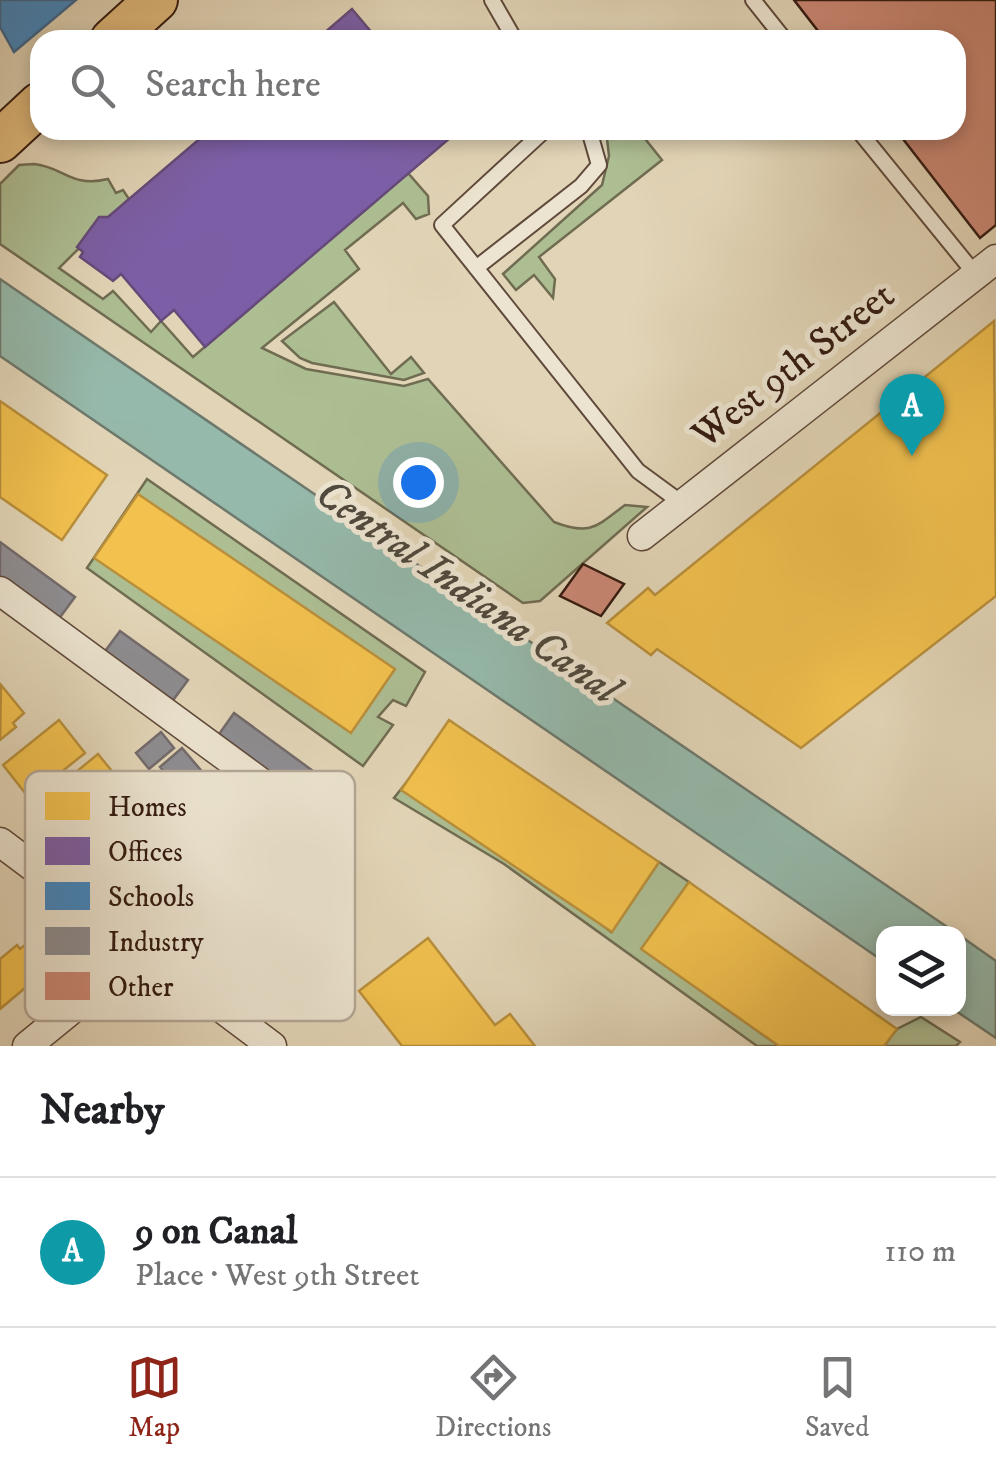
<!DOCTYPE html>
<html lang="en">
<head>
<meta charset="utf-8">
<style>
  body { margin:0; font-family:"IM FELL DW Pica",serif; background:#f2f2f2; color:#202124 }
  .controls { position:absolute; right:30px; bottom:30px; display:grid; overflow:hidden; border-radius:20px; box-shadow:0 5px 15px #0003 }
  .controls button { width:90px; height:90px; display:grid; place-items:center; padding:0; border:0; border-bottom:2px solid #e0e0e0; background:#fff; color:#202124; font:50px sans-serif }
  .you { position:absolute; left:418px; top:482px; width:35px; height:35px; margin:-25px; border:8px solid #fff; border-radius:50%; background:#1a73e8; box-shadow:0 0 0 15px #1a73e833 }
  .badge { display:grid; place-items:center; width:65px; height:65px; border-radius:50%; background:#8f2418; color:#fff; font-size:32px; font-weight:700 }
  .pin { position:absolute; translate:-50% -82px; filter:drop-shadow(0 2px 5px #0008) }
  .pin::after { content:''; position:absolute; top:52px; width:35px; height:30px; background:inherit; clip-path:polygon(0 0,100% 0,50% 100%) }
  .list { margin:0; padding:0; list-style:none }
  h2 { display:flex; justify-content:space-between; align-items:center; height:130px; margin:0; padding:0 40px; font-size:42px }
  h2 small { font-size:32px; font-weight:400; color:#757577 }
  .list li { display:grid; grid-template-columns:65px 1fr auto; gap:30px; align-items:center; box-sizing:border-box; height:150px; padding:0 40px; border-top:2px solid #e0e0e0 }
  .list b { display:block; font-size:38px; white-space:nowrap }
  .list p { margin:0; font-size:32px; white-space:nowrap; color:#757577 }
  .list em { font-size:32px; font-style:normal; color:#757577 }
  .icon { flex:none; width:55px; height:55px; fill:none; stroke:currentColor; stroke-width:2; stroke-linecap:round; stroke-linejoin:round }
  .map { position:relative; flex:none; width:996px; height:1046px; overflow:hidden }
  .search { position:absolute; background:#fff; box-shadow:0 5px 15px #0003; left:30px; right:30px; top:30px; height:110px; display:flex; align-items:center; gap:25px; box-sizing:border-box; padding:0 35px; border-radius:30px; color:#757577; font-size:38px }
  .sheet { height:280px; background:#fff }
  nav { display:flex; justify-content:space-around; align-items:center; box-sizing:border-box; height:140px; border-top:2px solid #e0e0e0; background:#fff; font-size:28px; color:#757577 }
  nav a { display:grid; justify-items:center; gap:5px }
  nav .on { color:#8f2418 }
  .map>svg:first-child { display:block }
</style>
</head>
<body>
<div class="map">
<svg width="996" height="1046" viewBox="0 0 996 1046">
  <rect width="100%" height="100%" fill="#e2d5b7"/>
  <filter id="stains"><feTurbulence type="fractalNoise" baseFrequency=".002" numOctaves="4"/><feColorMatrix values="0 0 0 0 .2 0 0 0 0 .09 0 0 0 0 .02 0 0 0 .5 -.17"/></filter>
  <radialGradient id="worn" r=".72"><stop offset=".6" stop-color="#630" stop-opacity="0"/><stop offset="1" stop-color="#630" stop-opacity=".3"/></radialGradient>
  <!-- green -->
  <path fill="#adbe93" stroke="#706c52" stroke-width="2.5" d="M606,130H638L662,160L539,257L555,279L553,298L534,275L516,290L503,274L602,185L609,156Z
    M34,164C64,167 71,188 108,179L116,193L123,190L129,199L59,268L103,299L113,291L151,332L161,321L193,357L408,173L428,196L429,214L416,219L403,203L345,250L359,269L262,348L306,369L404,386L428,379L554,522C590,536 596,527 625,505L647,507L540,601L523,603L0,244V184L19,165Z
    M334,302L391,374L411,357L424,373L404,380L312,363L300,358L282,341Z
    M147,479L425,672L406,706L393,700L378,717L393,725L363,766L87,568Z
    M413,774L611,932L659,862L689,882L642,949L779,1046H757L504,864L394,798Z
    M921,1017L960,1042L956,1046H884L897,1029Z"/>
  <!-- water -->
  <path fill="#95b9ab" stroke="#6e796d" stroke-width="2.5" d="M0,279L956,933L884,934L883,961L0,356Z
    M959,935L996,961V1038L953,1009L958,1008Z"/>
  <!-- homes -->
  <path fill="#f2c14e" stroke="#b98f3b" stroke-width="2.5" d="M994,321L996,596L801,748L657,649L651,655L607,623L648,588L655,595Z
    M0,401L107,475L62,540L0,497Z
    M138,494L395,669L351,733L94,558Z
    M1,685L24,713L13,723L16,727L0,740Z
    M59,720L85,753L29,798L3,765Z
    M449,720L659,862L612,932L401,790Z
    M98,754L125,787L74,828L48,795Z
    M689,882L897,1029L884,1046H779L641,949Z
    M41,932L58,953L56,962L0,1009V959L17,945L20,949Z
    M428,938L495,1025L510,1014L535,1046H402L359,991Z"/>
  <!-- offices -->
  <path fill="#7b5ea7" stroke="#654a7a" stroke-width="2.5" d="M352,9L378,40H316Z
    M210,130H455L457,132L205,347L174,310L161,321L121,274L113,281L80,257L83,252L77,247L99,217H108Z"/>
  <!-- schools -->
  <path fill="#3f88c5" stroke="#3b678f" stroke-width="2.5" d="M0,0H76L14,52L0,27Z"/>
  <!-- industry -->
  <path fill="#8d8d92" stroke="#726a6b" stroke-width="2.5" d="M0,542L75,597L58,620L0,577Z
    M120,631L188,680L171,703L103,654Z
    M234,713L313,771L296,794L217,737Z
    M161,732L174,748L149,769L136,753Z
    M182,748L205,775L183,794L160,767Z"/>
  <!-- building -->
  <path fill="#cb8875" stroke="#331a10" stroke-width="2.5" d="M794,0H996V225L980,238L896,130H956V40H825Z
    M583,564L624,584L601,616L560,596Z"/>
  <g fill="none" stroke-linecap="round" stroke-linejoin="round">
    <defs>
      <path id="service" d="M492,0L515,40
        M753,0L785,40
        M545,130L442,225L638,471L683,504
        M858,130L976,275
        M476,268L581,186L599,165L589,130"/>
      <path id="minor" d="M642,536L996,259
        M0,591L308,817L27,1046
        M0,842L272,1046"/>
      <path id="primary" d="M112,40L156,0
        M0,141L40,104"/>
    </defs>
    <!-- service casing -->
    <use href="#service" stroke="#5f493a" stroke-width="18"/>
    <!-- minor casing -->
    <use href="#minor" stroke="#5f493a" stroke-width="31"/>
    <!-- primary casing -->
    <use href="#primary" stroke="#331a10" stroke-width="46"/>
    <!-- service -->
    <use href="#service" stroke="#ece4d0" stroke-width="14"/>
    <!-- minor -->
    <use href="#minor" stroke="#ece4d0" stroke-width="28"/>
    <!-- primary -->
    <use href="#primary" stroke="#e1ba7c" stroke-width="42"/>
  </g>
  <g text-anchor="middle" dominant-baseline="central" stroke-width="10" stroke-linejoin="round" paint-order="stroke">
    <!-- street labels -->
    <g font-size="40" fill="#331a10" stroke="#ece4d0">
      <text transform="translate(794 366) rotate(-38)">West 9th Street</text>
    </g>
    <!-- water labels -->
    <g font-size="42" font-style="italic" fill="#504a3e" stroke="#ece4d0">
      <text transform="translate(467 592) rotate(35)">Central Indiana Canal</text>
    </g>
  </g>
  <!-- legend -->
  <rect x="25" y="771" width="330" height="250" rx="15" fill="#ece4d0" stroke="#b4a796" stroke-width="2.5"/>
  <rect x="45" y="792" width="45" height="28" fill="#f2c14e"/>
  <rect x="45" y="837" width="45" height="28" fill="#7b5ea7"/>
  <rect x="45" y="882" width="45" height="28" fill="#3f88c5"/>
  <rect x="45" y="927" width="45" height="28" fill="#8d8d92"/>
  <rect x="45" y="972" width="45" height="28" fill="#cb8875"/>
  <g font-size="28" fill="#331a10">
    <text x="108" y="816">Homes</text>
    <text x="108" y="861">Offices</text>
    <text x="108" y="906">Schools</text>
    <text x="108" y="951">Industry</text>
    <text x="108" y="996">Other</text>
  </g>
  <rect width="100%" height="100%" filter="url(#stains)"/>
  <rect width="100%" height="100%" fill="url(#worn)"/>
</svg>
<div class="controls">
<button><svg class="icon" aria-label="layers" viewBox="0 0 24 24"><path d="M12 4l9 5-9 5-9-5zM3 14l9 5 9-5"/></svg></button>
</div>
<div class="you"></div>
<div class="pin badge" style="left:912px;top:456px;background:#0f9aa8">A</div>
<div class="search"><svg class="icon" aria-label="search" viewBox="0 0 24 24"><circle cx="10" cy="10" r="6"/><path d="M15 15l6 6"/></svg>Search here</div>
</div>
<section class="sheet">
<h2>Nearby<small></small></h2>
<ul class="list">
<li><span class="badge" style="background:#0f9aa8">A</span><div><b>9 on Canal</b><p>Place · West 9th Street</p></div><em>110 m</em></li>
</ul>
</section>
<nav>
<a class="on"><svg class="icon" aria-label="map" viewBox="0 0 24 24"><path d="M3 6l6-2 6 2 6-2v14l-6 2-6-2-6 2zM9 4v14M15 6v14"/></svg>Map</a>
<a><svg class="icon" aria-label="directions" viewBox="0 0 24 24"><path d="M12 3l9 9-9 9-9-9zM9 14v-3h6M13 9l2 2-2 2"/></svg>Directions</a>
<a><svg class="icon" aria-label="saved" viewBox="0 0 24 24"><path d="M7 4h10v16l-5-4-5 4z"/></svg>Saved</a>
</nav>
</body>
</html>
